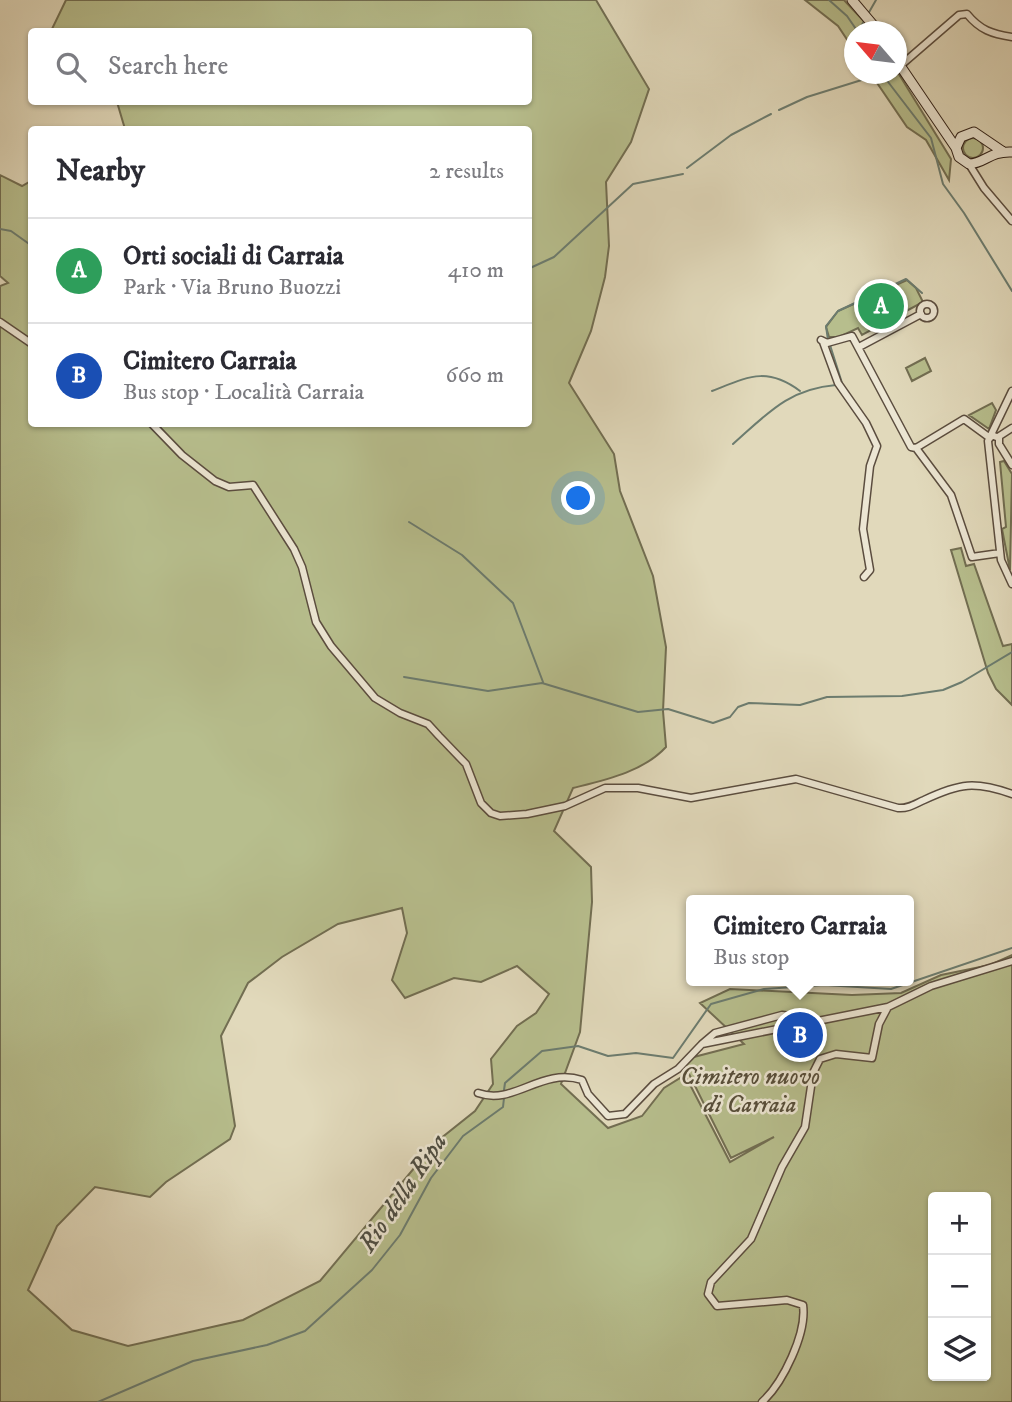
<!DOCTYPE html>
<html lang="en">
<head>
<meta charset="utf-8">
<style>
  body { margin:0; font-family:"IM FELL DW Pica",serif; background:#f7f7f7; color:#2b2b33 }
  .controls { position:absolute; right:21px; bottom:21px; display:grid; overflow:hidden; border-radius:7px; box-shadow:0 2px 5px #0004 }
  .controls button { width:63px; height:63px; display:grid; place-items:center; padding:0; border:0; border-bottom:2px solid #e1e1e2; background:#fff; color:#2b2b33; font:35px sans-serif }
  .compass { position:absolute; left:844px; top:21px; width:63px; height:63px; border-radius:50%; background:#fff; box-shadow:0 2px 5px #0004; rotate:298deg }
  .you { position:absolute; left:579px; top:499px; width:24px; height:24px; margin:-18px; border:5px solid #fff; border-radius:50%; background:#1a73e8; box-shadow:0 0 0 10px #1a73e833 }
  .badge { display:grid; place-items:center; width:46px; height:46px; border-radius:50%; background:#2563eb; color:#fff; font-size:23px; font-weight:700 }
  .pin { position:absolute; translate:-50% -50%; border:4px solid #fff; box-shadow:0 2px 7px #0006 }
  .popup { position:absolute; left:686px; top:895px; width:228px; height:91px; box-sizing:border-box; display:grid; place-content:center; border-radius:7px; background:#fff; filter:drop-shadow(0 2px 5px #0005); font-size:23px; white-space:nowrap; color:#7c7c81 }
  .popup b { font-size:26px; color:#2b2b33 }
  .popup::after { content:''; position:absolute; left:50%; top:100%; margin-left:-14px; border:14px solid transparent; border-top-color:#fff }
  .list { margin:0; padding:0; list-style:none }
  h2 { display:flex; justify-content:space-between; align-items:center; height:91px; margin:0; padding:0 28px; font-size:30px }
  h2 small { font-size:23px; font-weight:400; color:#7c7c81 }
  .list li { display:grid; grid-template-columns:46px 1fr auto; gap:21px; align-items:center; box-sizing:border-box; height:105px; padding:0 28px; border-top:2px solid #e1e1e2 }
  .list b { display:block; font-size:26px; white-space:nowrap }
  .list p { margin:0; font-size:23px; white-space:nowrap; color:#7c7c81 }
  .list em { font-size:23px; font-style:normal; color:#7c7c81 }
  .icon { flex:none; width:38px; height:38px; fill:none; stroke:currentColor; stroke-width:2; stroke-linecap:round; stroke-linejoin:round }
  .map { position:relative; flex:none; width:1012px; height:1402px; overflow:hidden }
  .search { position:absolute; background:#fff; box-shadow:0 2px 5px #0004; left:28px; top:28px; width:504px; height:77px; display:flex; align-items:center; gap:18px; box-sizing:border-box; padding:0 24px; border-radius:7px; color:#7c7c81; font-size:26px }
  .panel { position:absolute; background:#fff; box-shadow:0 2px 5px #0004; left:28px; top:126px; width:504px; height:301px; border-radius:7px }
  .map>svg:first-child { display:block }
</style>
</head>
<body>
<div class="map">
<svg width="1012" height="1402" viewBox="0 0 1012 1402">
  <rect width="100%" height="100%" fill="#e1d9bb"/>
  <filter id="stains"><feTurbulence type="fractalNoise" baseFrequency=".00286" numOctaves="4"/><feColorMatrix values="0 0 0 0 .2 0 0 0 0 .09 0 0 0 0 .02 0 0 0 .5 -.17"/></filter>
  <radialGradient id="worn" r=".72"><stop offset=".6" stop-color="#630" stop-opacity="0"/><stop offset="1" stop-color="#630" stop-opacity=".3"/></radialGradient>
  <!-- green -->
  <path fill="#b7be8d" stroke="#726e52" stroke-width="2" fill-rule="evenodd" d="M66,0H596L649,89L631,142L606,182L609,246L605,277L591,331L569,383L614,454L620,491L653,576L666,647L663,711L666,747C643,772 605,780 573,788L554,831L591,867L592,902L580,1032L561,1084L608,1128L642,1116L664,1088L685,1075L730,1162L774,1137L731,1158L685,1066L694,1057L744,1044L700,1003L730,989L852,995L901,993L941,975L990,965L1012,955V1402H0V286L8,283L0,276V175L22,186L31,181L32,424H528V130L125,129L117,102H528V32L51,31ZM402,908L407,933L392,980L405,998L454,978L481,982L517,966L549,994L536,1013L517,1026L491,1059L493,1084L475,1111L435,1143L320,1281L243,1320L128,1346L72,1330L28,1290L57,1226L95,1187L150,1197L166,1182L230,1139L235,1126L221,1036L248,983L282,957L338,924ZM933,1197H986V1376H933Z
    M805,0H844L873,31L855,32L854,50L838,26Z
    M897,71L951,159L949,180L926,140L907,127L871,74H897Z
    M963 148a10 10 0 1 1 20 0a10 10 0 1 1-20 0Z
    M907,280L916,288L923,302L862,335L858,328L839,337H829L826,327L838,311Z
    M925,358L931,371L912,381L906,368Z
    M992,403L996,410L989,429L969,415Z
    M1004,461L1012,474L1010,570L1002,529L1006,527L1000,462Z
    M961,548L966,566L974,564L1003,646L1012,644V705L996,689L988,673L951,550Z"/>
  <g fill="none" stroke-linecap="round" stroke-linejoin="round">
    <!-- stream -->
    <path stroke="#6c7c6f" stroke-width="2" d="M829,0L847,16L858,32
      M868,14L876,0
      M858,32L865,19
      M882,74L931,138L943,184L964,213L1012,291
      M779,110L807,97L881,74
      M687,168L731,135L771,114
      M0,229L11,231L32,246
      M528,269L554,257L633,184L683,174
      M828,340L826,326L838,311L906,279L922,293
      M830,345L842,383
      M712,391C748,377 766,366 800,391
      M733,444C767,414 788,389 836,385
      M409,522L462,555L513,603L543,682
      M404,677L488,691L542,683L638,712L668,709L713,723L730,717L738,707L749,703L800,705L827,697L902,696L943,690L962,682L1012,652
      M504,1090L505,1083L542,1051L578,1046L608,1056L636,1053L673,1058L711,1004L764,989L824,985L891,989L1012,948
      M98,1402L193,1361L267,1345L305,1331L372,1270L400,1235L431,1178L463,1136L503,1107L504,1098"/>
    <defs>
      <path id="minor" d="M900,66L959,15L967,14C980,30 992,34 1012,37
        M969,164L984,188L1012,221
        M920 311a7 7 0 1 1 14 0a7 7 0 1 1-14 0Z
        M0,322L32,344
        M821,340L827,343L852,336L911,447L916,448L951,495L972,557L1000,553
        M823,342L838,383L866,423L877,446L870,466L863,529L870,570L864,577
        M859,347L921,314
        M1012,391L988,441L1001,560L1012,584
        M152,424L182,455L215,481L229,487L253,485L294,549L302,567L316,622L331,646L375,698L400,713L428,724L439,736L466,764L481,803L491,813L500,816L527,814L565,806L605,788H638L691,798L796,779L898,808C908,809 915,804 924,800C960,783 975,781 1012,794
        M994,436L999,438V444L1012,465
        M998,437L1012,428
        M916,448L964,419L990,438
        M702,1044L715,1033L782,1015L791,1016L805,1026
        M478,1093C514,1106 541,1067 582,1080L588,1094L608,1116L625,1114L654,1084L678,1069L702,1044L888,1007L931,986L1012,961
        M762,1402C783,1383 807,1333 803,1305L787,1300L717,1306L708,1294L711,1282L751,1239L782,1167L805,1127L813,1073L820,1059L836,1054L872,1058L879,1024L888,1007"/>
      <path id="secondary" d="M852,0L879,32
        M897,61L956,148
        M1002,151L974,132L961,137L956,148L959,157L969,164C986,163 989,151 1012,152"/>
    </defs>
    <!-- minor casing -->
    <use href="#minor" stroke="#5b4d3f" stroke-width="9"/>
    <!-- secondary casing -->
    <use href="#secondary" stroke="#2e1e16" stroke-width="11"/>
    <!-- minor -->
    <use href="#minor" stroke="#ece6d3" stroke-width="6"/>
    <!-- secondary -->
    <use href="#secondary" stroke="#ece6d3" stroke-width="9"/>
  </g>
  <g text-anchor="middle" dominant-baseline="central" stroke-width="5" stroke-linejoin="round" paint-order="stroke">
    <!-- park labels -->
    <g font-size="24" font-style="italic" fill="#574e3a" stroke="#ece6d3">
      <text x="750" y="1077">Cimitero nuovo<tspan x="750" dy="28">di Carraia</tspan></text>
    </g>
    <!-- water labels -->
    <g font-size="26" font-style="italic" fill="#4d4d42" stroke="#ece6d3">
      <text transform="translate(403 1193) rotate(-56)">Rio della Ripa</text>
    </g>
  </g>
  <rect width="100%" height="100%" filter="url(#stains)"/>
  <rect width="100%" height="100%" fill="url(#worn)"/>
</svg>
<div class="controls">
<button>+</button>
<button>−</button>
<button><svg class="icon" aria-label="layers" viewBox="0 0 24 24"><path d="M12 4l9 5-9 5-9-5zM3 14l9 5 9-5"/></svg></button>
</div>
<svg class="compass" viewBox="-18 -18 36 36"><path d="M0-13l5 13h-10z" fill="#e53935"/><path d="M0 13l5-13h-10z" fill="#7c7c81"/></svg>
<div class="you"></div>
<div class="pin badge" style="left:881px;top:306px;background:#2e9e5b">A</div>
<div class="pin badge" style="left:800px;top:1035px;background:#1a4fb4">B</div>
<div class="popup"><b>Cimitero Carraia</b>Bus stop</div>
<div class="search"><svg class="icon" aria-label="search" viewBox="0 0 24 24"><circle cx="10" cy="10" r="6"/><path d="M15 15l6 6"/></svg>Search here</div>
<section class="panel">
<h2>Nearby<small>2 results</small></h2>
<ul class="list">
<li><span class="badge" style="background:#2e9e5b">A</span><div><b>Orti sociali di Carraia</b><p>Park · Via Bruno Buozzi</p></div><em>410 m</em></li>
<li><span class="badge" style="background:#1a4fb4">B</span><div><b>Cimitero Carraia</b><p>Bus stop · Località Carraia</p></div><em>660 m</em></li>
</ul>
</section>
</div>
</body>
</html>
